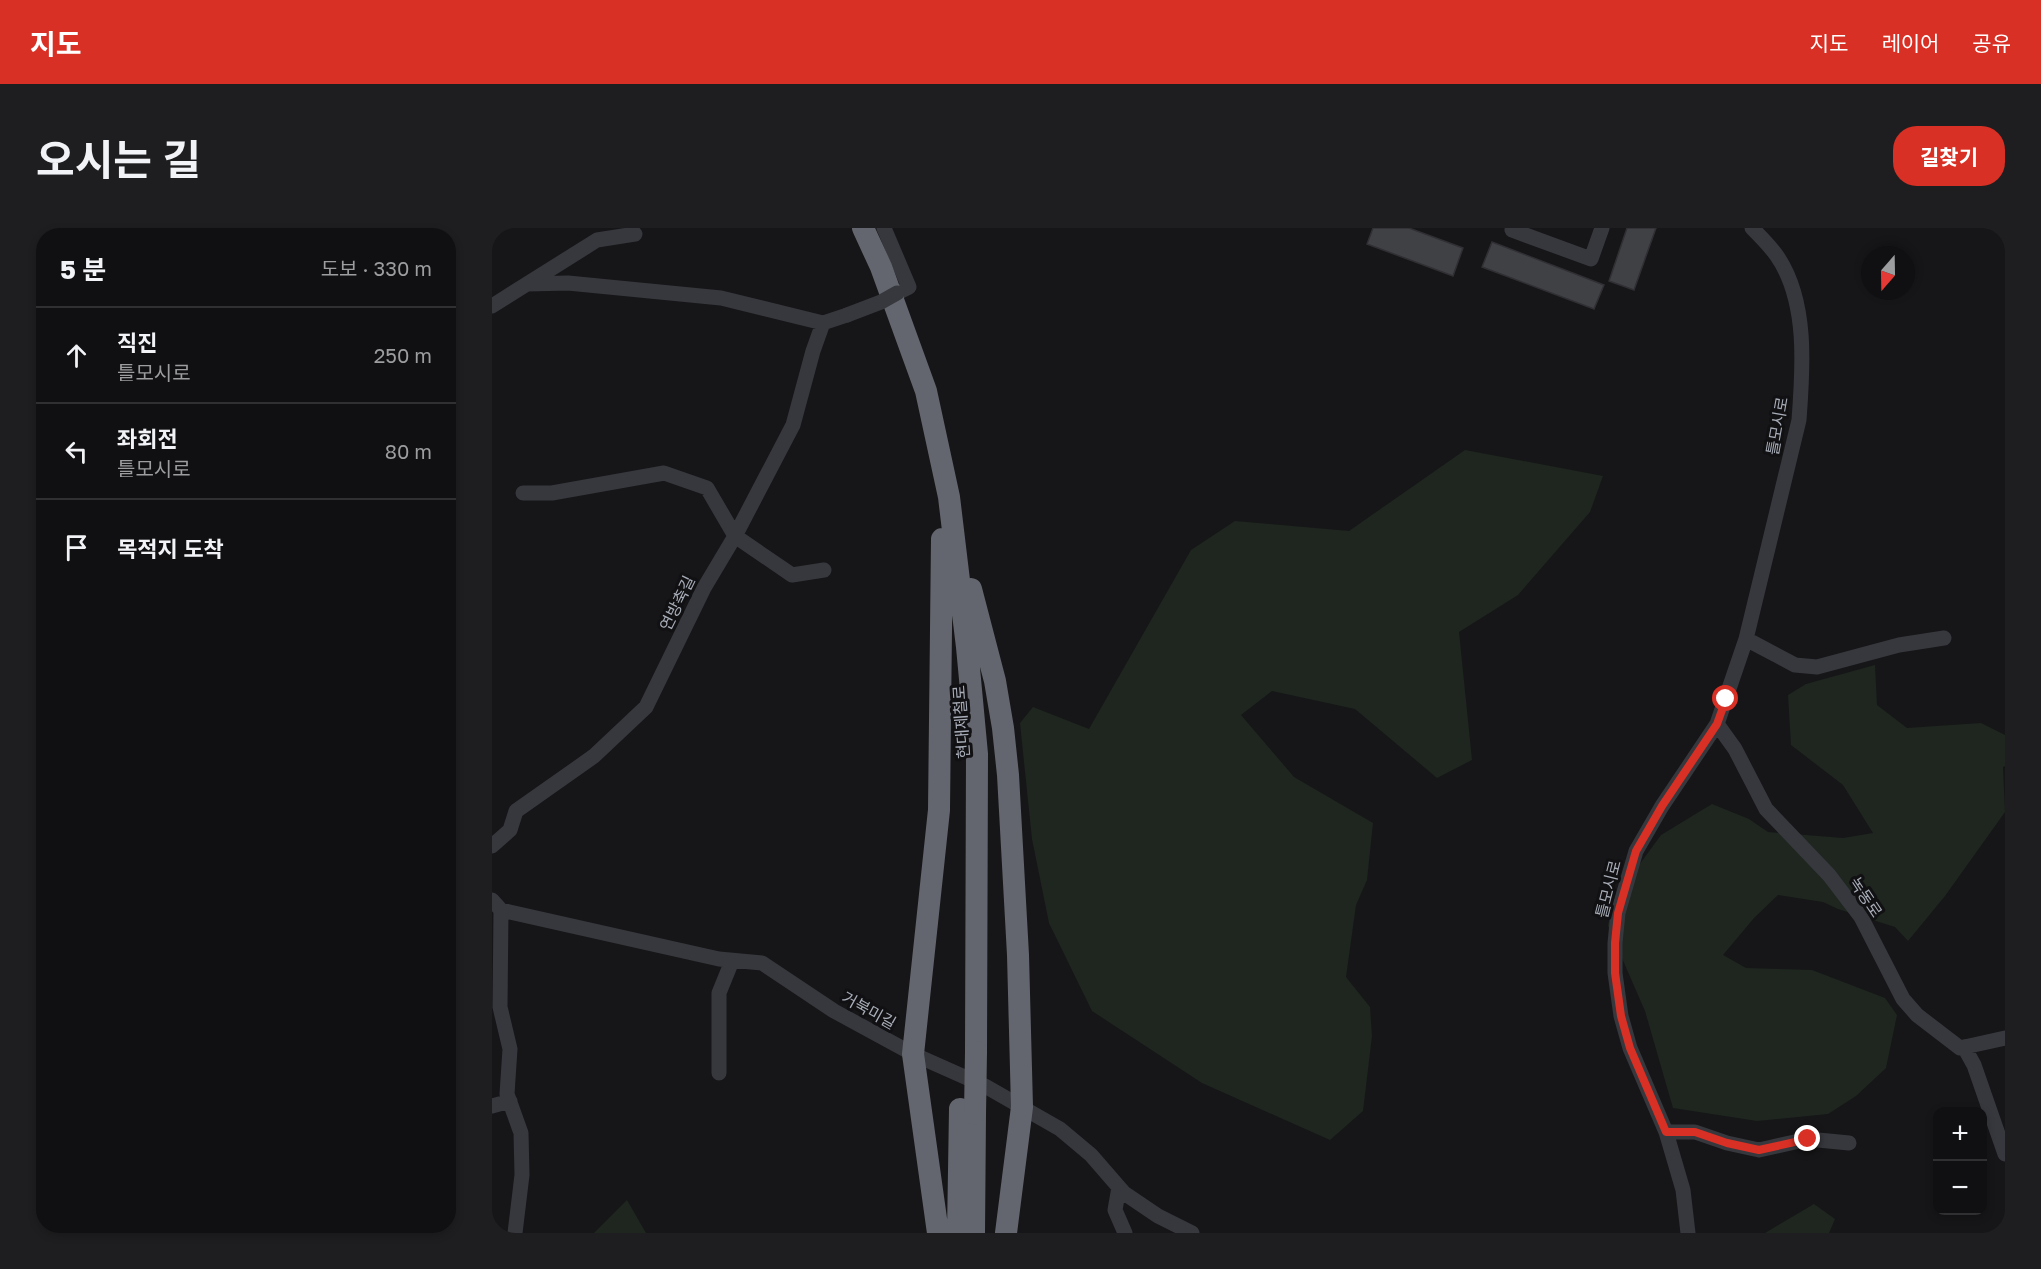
<!DOCTYPE html>
<html lang="ko">
<head>
<meta charset="utf-8">
<style>
  body { margin:0; font-family:"Golos Text","Noto Sans KR",sans-serif; background:#1e1e20; color:#f1f3f6 }
  .controls { position:absolute; right:18px; bottom:18px; display:grid; overflow:hidden; border-radius:12px; box-shadow:0 3px 9px #0003 }
  .controls button { width:54px; height:54px; display:grid; place-items:center; padding:0; border:0; border-bottom:2px solid #303032; background:#101012; color:#f1f3f6; font:30px sans-serif }
  .compass { position:absolute; left:1369px; top:18px; width:54px; height:54px; border-radius:50%; background:#101012; box-shadow:0 3px 9px #0003; rotate:200deg }
  .stop { position:absolute; width:18px; height:18px; margin:-14px; border:4px solid #d93025; border-radius:50%; background:#fff }
  .stop.end { background:#d93025; border-color:#fff; box-shadow:0 2px 6px #0008 }
  .list { margin:0; padding:0; list-style:none }
  h2 { display:flex; justify-content:space-between; align-items:center; height:78px; margin:0; padding:0 24px; font-size:26px }
  h2 small { font-size:20px; font-weight:400; color:#9c9d9f }
  .list li { display:grid; grid-template-columns:39px 1fr auto; gap:18px; align-items:center; box-sizing:border-box; height:96px; padding:0 24px; border-top:2px solid #303032 }
  .list b { display:block; font-size:22px; white-space:nowrap }
  .list p { margin:0; font-size:20px; white-space:nowrap; color:#9c9d9f }
  .list em { font-size:20px; font-style:normal; color:#9c9d9f }
  .icon { flex:none; width:33px; height:33px; fill:none; stroke:currentColor; stroke-width:2; stroke-linecap:round; stroke-linejoin:round }
  .map { position:relative; flex:none; width:1513px; height:1005px; overflow:hidden; border-radius:24px }
  header { display:flex; align-items:center; gap:36px; box-sizing:border-box; height:84px; padding:0 30px; background:#d93025; color:#fff }
  header strong { font-size:28px }
  nav { display:flex; gap:33px; margin-inline-start:auto; font-size:21px }
  .intro { display:flex; align-items:center; justify-content:space-between; box-sizing:border-box; height:144px; padding:0 36px }
  h1 { margin:0; font-size:42px }
  .button { padding:15px 27px; border-radius:24px; background:#d93025; color:#fff; font-size:21px; font-weight:700 }
  main { display:flex; gap:36px; padding:0 36px }
  aside { flex:1; background:#101012; border-radius:24px; box-shadow:0 3px 9px #0003 }
  .map>svg:first-child { display:block }
</style>
</head>
<body>
<header>
<strong>지도</strong>
<nav><a>지도</a><a>레이어</a><a>공유</a></nav>
</header>
<div class="intro"><h1>오시는 길</h1><a class="button">길찾기</a></div>
<main>
<aside>
<h2>5 분<small>도보 · 330 m</small></h2>
<ul class="list">
<li><svg class="icon" aria-label="ahead" viewBox="0 0 24 24"><path d="M12 20V5M6 11l6-6 6 6"/></svg><div><b>직진</b><p>틀모시로</p></div><em>250 m</em></li>
<li><svg class="icon" aria-label="left" viewBox="0 0 24 24"><path d="M17 20v-9H6M10 6l-5 5 5 5"/></svg><div><b>좌회전</b><p>틀모시로</p></div><em>80 m</em></li>
<li><svg class="icon" aria-label="arrive" viewBox="0 0 24 24"><path d="M6 21V4h12l-3 4 3 4H6"/></svg><div><b>목적지 도착</b></div></li>
</ul>
</aside>
<div class="map">
<svg width="1513" height="1005" viewBox="0 0 1513 1005">
  <rect width="100%" height="100%" fill="#161618"/>
  <!-- green -->
  <path fill="#1e261f" d="M973,222L1111,248L1098,284L1026,367L967,404L980,532L945,550L863,481L780,463L749,487L802,549L881,595L875,652L864,677L854,749L878,779L880,808L871,883L838,912L710,855L600,783L557,695L540,611L528,495L541,479L597,501L699,322L743,293L857,303Z
    M1383,437L1385,477L1415,500L1489,495L1513,507V538L1511,539L1513,584L1453,668L1416,713L1403,699L1346,681L1331,674L1286,667L1262,690L1231,727L1254,740L1320,742L1393,770L1405,787L1394,840L1364,868L1336,886L1265,893L1181,880L1153,783L1116,698L1120,674L1169,607L1220,576L1257,591L1276,604L1351,610L1381,605L1351,557L1299,517L1296,467L1314,456Z
    M135,972L154,1005H102Z
    M1322,976L1343,991L1337,1005H1273Z"/>
  <!-- building -->
  <path fill="#404145" stroke="#303034" stroke-width="1.5" d="M881,0H917L971,20L961,48L875,16Z
    M1135,0H1164L1142,62L1117,53Z
    M1000,14L1112,57L1102,81L990,39Z"/>
  <g fill="none" stroke-linecap="round" stroke-linejoin="round">
    <!-- minor -->
    <path stroke="#37383d" stroke-width="15" d="M392,0L417,59L405,65
      M1021,0L1020,2L1099,31L1110,0
      M36,56L76,55L229,70L331,95L355,87
      M0,78L105,12L143,6
      M31,265H60L172,245L215,260L243,308L300,347L332,342
      M1254,411L1303,437L1325,439L1407,417L1452,410
      M1225,496L1243,521L1274,581L1337,647L1369,689L1411,771L1425,787L1468,820L1513,810
      M0,618L18,602L24,583L102,528L154,479L212,360L243,308L301,197L321,123L331,95
      M0,672L9,682L227,731L270,735L342,783L421,826L493,858L568,901L599,927L632,965L666,988L700,1005
      M9,682L8,779L18,821L15,866L29,905L30,947L23,1005
      M1472,819L1482,837L1513,926
      M227,845V765L240,733
      M0,878L18,873
      M1174,904H1203L1235,915L1267,922L1316,911L1357,915
      M627,959L623,982L633,1005
      M1196,1005L1191,962L1174,904L1138,820L1129,788L1123,745V715L1126,685L1144,623L1170,578L1225,496L1254,411L1307,192C1311,140 1316,73 1285,28C1278,18 1269,9 1260,0"/>
    <!-- highway -->
    <path stroke="#63666e" stroke-width="22" d="M371,0L389,39L434,163L457,269L475,419L485,526L484,824
      M479,361L503,453L511,500L516,547L526,727L530,879L514,1005
      M446,1005L421,826L447,582L450,311
      M466,1005L468,881
      M482,1005L483,887"/>
    <!-- minor-bridge -->
    <path stroke="#37383d" stroke-width="15" d="M355,87L389,74L405,65"/>
    <!-- highway-bridge -->
    <path stroke="#63666e" stroke-width="22" d="M483,886L484,824"/>
  </g>
  <g fill="none" stroke-linecap="round" stroke-linejoin="round">
    <!-- route -->
    <path stroke="#d93025" stroke-width="8" d="M1234,471L1225,496L1170,578L1144,623L1126,685L1123,715V745L1129,788L1138,820L1174,904H1203L1235,915L1267,922L1316,911"/>
  </g>
  <g text-anchor="middle" dominant-baseline="central" stroke-width="6" stroke-linejoin="round" paint-order="stroke">
    <!-- street labels -->
    <g font-size="16" fill="#a8adb8" stroke="#111113">
      <text transform="translate(1285 198) rotate(-80)">틀모시로</text>
      <text transform="translate(185 375) rotate(-64)">연방축길</text>
      <text transform="translate(469 494) rotate(-94)">현대제철로</text>
      <text transform="translate(1116 661) rotate(-76)">틀모시로</text>
      <text transform="translate(1374 669) rotate(56)">녹동로</text>
      <text transform="translate(377 782) rotate(29)">거북미길</text>
    </g>
  </g>
</svg>
<div class="controls">
<button>+</button>
<button>−</button>
</div>
<svg class="compass" viewBox="-18 -18 36 36"><path d="M0-13l5 13h-10z" fill="#e53935"/><path d="M0 13l5-13h-10z" fill="#9c9d9f"/></svg>
<div class="stop" style="left:1234px;top:471px"></div>
<div class="stop end" style="left:1316px;top:911px"></div>
</div>
</main>
</body>
</html>
